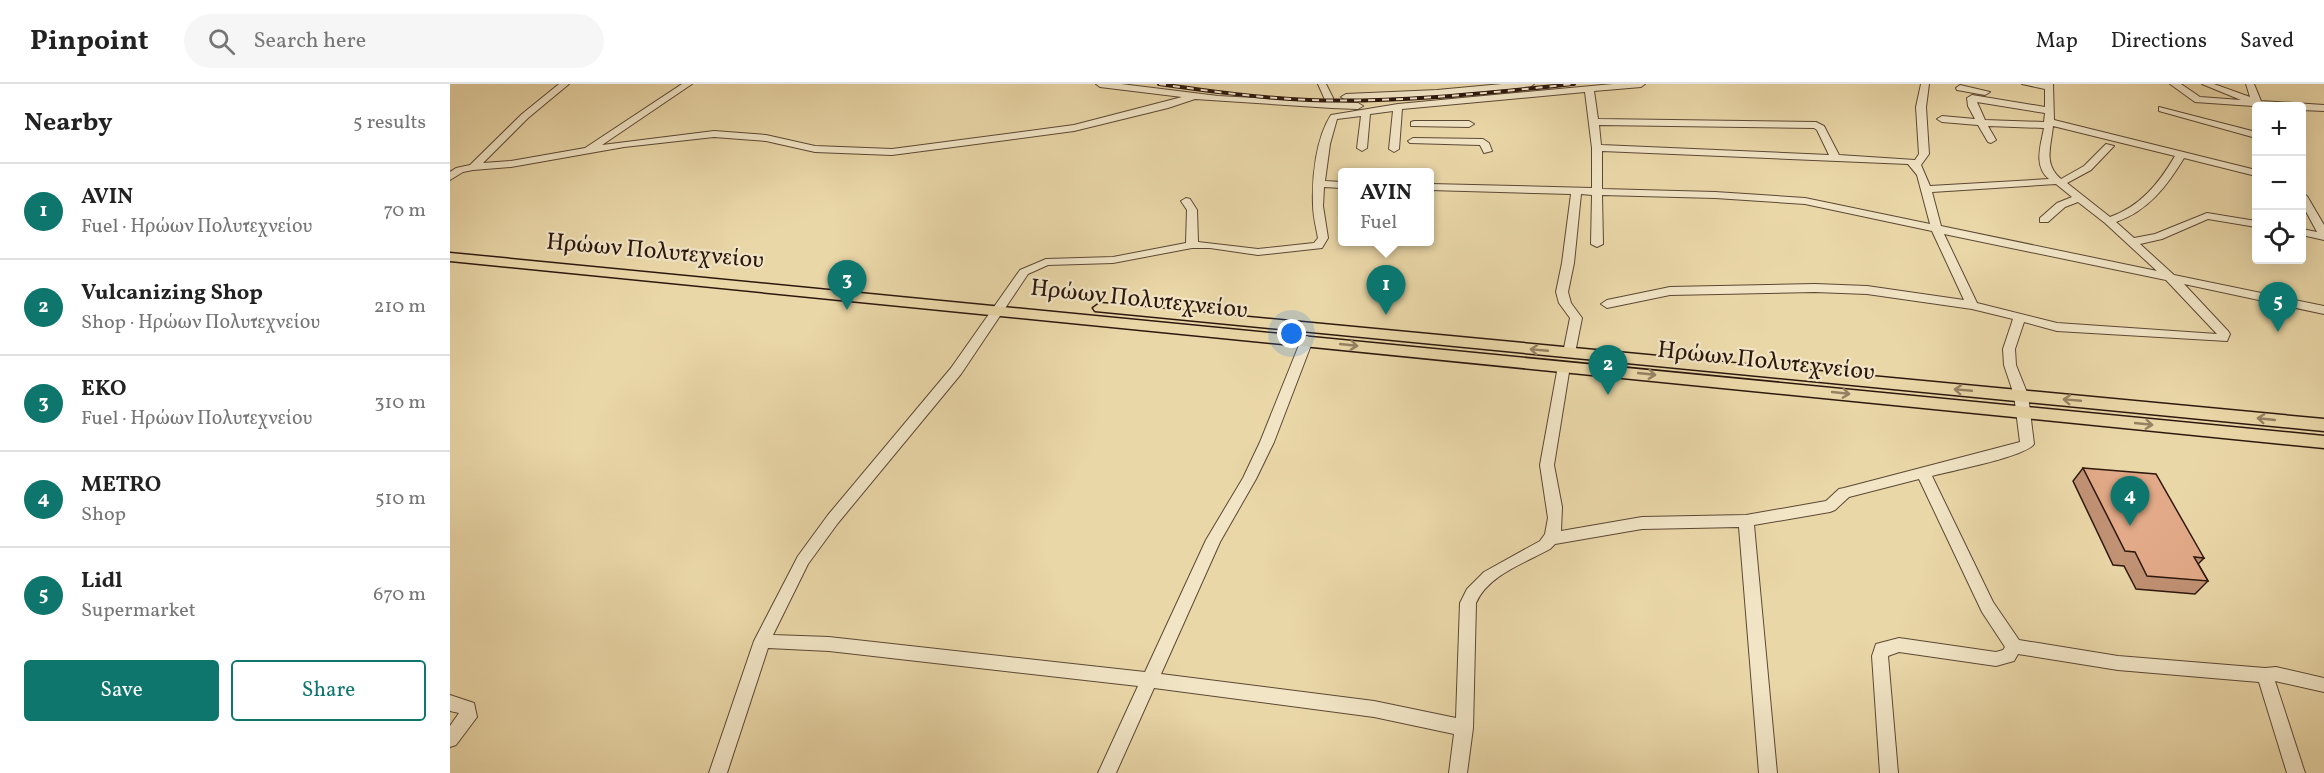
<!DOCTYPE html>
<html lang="en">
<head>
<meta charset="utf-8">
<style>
  body { margin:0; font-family:Vollkorn,serif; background:#f6f6f6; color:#222 }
  .controls { position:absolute; right:18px; top:18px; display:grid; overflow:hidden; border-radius:6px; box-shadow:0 6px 24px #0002 }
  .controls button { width:54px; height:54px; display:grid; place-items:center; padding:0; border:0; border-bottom:2px solid #e0e0e0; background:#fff; color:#222; font:30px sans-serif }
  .you { position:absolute; left:842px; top:250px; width:21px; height:21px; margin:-15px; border:4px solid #fff; border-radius:50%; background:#1a73e8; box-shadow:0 0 0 9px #1a73e833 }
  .badge { display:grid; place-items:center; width:39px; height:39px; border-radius:50%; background:#0f766e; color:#fff; font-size:20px; font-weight:700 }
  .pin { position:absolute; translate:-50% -50px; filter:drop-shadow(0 2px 3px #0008) }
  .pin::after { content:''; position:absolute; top:32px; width:21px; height:18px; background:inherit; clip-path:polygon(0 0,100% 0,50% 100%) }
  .popup { position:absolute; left:888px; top:84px; width:96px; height:78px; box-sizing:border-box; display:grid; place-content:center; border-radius:6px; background:#fff; filter:drop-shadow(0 2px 4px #0005); font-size:20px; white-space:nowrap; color:#767676 }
  .popup b { font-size:22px; color:#222 }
  .popup::after { content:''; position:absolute; left:50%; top:100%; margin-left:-12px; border:12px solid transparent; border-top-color:#fff }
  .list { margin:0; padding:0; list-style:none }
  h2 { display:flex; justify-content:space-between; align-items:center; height:78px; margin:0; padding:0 24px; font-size:26px }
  h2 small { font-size:20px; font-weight:400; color:#767676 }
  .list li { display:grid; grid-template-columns:39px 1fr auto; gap:18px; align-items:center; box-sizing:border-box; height:96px; padding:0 24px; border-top:2px solid #e0e0e0 }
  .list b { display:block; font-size:22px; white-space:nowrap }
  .list p { margin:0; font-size:20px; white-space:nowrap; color:#767676 }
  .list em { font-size:20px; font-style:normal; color:#767676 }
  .actions { display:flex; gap:12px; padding:18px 24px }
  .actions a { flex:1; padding:14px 0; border:2px solid #0f766e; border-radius:6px; text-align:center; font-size:21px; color:#0f766e }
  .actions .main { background:#0f766e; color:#fff }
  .icon { flex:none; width:33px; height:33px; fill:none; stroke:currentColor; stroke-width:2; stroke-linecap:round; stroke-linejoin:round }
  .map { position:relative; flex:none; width:1874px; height:689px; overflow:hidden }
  header { display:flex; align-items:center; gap:36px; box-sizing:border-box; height:84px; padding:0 30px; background:#fff; border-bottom:2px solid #e0e0e0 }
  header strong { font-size:28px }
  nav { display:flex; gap:33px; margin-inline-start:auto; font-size:21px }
  .search { width:420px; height:54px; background:#f6f6f6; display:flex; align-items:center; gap:15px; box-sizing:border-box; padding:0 21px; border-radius:33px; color:#767676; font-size:22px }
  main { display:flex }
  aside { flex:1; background:#fff }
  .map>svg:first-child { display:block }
</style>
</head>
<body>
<header>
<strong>Pinpoint</strong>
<div class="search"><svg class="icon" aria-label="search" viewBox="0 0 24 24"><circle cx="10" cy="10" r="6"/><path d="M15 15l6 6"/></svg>Search here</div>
<nav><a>Map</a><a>Directions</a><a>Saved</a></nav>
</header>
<main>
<aside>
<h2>Nearby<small>5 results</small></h2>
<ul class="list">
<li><span class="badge">1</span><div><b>AVIN</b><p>Fuel · Ηρώων Πολυτεχνείου</p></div><em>70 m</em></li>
<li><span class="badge">2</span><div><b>Vulcanizing Shop</b><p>Shop · Ηρώων Πολυτεχνείου</p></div><em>210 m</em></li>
<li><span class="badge">3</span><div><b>EKO</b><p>Fuel · Ηρώων Πολυτεχνείου</p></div><em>310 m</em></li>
<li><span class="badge">4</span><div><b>METRO</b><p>Shop</p></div><em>510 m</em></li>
<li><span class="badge">5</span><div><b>Lidl</b><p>Supermarket</p></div><em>670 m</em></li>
</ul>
<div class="actions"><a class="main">Save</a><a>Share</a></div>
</aside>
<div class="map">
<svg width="1874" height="689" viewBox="0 0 1874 689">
  <rect width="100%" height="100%" fill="#ead7a8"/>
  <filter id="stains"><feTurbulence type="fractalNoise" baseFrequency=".00333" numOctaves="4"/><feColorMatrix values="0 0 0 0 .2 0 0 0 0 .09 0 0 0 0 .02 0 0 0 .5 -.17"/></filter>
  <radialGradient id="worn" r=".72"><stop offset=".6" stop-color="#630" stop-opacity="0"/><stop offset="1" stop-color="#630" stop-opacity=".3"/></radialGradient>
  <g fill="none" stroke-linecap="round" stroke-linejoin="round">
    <defs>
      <path id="minor" d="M109,0H119L78,34L33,79L61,77L135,64L232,0H242L152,61L264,47L316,51L365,62L442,65L624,41L732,13L650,3L646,0H671L768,12L876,18L868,0H876L885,18L908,19L913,22L908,25L882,24L745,15L718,24L624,47L442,71L365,68L316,57L264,53L174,63L61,83L23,86L13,88L0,96V88L6,84L20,81L72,30Z
        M1052,0H1084L1080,3L987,12L896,16L891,13L896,10L987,6Z
        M1163,0H1195L1191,3L1144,7L1148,35L1366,38L1374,42L1389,71L1465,76L1469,70L1466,23L1471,0H1479L1476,23L1479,70L1471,81L1480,102L1599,95C1583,82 1591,61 1594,44L1538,42L1546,56L1541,59L1538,58L1528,41L1492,38L1487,35L1492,32L1525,35L1518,22L1517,14L1522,11L1595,23V5L1572,0H1603L1604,36L1806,86V92L1734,74C1717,102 1698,127 1666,138L1684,154L1705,150L1757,129L1806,137V143L1758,135L1712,155L1690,160L1724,191L1874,222V230L1734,200L1778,247L1780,250L1777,257L1607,247L1574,238L1565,265L1566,281L1578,311L1584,360C1575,373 1500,387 1482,392L1543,518L1569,556L1668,572L1815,584L1826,583L1874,594V608L1825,597L1855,689H1837L1809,598L1668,586L1568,570L1564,577L1546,582L1449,568L1438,572L1448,689H1430L1422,572L1426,560L1449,554L1546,568L1553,566L1555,563L1532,528L1469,395L1399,413L1385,426L1380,428L1304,441L1327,689H1309L1289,443L1192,445L1105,460L1100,465C1075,479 1038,491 1026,519L1023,644L1017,689H999L1004,650L924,633L704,604L666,689H648L688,602L379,567L318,564L277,689H259L304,557L348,472L378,431L501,284L570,186L596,175L663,173L736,159L737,126L731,117L736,114L740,115L747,126L748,158L808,165L864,159L868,154C866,143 863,132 863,120C862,93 866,54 881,31L948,20ZM1135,8L1142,64V104L980,100V106L1121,110L1112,179L1106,208L1109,219L1120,234L1113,269L1115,272H1123L1125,269L1132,234L1121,219L1118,208L1124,179L1131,110L1142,111L1141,160L1147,163L1153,160L1152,111L1265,114L1355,120L1482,147L1514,216L1417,202L1365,200L1220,203L1157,216L1151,220L1157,224L1220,211L1365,208L1417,210L1522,225L1563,235L1553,265L1554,281L1564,311L1570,358L1394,404L1389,405L1376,417L1296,431L1192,433L1111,447L1112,423L1104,381L1120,282L1114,278L1108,282L1090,381L1098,434L1095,450L1090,457L1034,488L1017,505L1010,519L1006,634L924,617L711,590L770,458L806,395L824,358L863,256L857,252L851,256L810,358L793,394L756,456L695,588L379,553L323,551L358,480L388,439L511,290L578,190L598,181L663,179L742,164H760L808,171L872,164L878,154L873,122L874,103L892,104V98L875,97L880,60L887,35L911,32L907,64L912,67L917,64L920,30L943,27L939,65L944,68L949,65L952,25ZM1527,18L1595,29L1594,38L1535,36ZM1149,41L1364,44L1367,46L1379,71L1151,61ZM1603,42L1725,72C1709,99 1691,122 1660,133L1617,99L1641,86L1664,62L1656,60L1634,82L1611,95C1593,80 1601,63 1603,42ZM1152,67L1458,80L1467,91L1480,140L1355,114L1265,108L1152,105ZM1606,100L1622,113L1607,119L1590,134V138H1598L1615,123L1628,118L1655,139L1707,187L1491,142L1482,108ZM1494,150L1716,196L1767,250L1607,239L1527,219Z
        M1720,0H1731L1750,13L1791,16L1752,0H1764L1800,13L1796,0H1804L1811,17L1874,21V27L1852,26V22H1806V24L1803,22L1745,18Z
        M1510,1L1540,8L1535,11L1507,6L1506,4Z
        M1709,23L1806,48V54L1709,27Z
        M964,37H1019L1024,40L1019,43L961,42V38Z
        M963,54L1033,55L1039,59L1042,67L1034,69L1030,61L960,59L958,57Z
        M1852,109L1857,112L1874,141V156L1852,151V145L1867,148L1852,120Z
        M0,611L24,619L27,633L6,661L0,663V642L9,629L0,627Z"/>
      <path id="major" d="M0,169L1874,352V364L0,177Z
        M650,219L1874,335V347L645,227L643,224Z"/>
    </defs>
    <!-- minor casing -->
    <use href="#minor" stroke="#5c4834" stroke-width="2"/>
    <!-- major casing -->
    <use href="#major" stroke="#2d180e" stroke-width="3"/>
    <!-- minor -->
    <use href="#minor" fill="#f1e5c6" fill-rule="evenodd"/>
    <!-- major -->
    <use href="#major" fill="#ead7a8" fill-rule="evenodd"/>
    <defs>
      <path id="rail" d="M709,0C759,7 809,14 859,16C948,19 1036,9 1124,0"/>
    </defs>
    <!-- rail casing -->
    <use href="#rail" stroke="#2d180e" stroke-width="4"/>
    <!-- rail -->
    <use href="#rail" stroke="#f1e5c6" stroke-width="2" stroke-dasharray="7" stroke-linecap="butt"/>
  </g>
  <!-- wall -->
  <path fill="#c29275" stroke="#2d180e" stroke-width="1.5" d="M1633,384L1754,474L1748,480L1758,497L1745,510L1686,505L1674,482L1663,481L1623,397Z"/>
  <!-- building -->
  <path fill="#e2aa88" stroke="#2d180e" stroke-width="1.5" d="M1633,384L1706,390L1754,474L1744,473L1758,497L1697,492L1685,468L1675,467Z"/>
  <!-- one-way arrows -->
  <defs><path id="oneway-shaft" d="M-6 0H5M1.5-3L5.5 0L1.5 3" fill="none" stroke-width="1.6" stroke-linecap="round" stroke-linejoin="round" transform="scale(1.5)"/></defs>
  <g stroke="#958163">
    <use href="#oneway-shaft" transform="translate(899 261) rotate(6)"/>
    <use href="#oneway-shaft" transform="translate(1089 266) rotate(-175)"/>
    <use href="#oneway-shaft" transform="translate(1197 290) rotate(6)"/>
    <use href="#oneway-shaft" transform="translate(1513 306) rotate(-175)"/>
    <use href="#oneway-shaft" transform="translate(1391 309) rotate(6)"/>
    <use href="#oneway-shaft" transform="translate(1622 316) rotate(-175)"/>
    <use href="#oneway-shaft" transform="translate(1816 335) rotate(-174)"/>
    <use href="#oneway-shaft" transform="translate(1694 340) rotate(6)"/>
  </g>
  <g text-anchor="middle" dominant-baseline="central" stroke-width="4.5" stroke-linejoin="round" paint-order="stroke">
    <!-- street labels -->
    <g font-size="24" fill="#2d180e" stroke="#f1e5c6">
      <text transform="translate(205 168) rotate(5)">Ηρώων Πολυτεχνείου</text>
      <text transform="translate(689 216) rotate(6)">Ηρώων Πολυτεχνείου</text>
      <text transform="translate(1316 278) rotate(6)">Ηρώων Πολυτεχνείου</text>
    </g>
  </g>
  <rect width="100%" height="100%" filter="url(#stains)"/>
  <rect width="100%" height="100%" fill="url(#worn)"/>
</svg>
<div class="controls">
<button>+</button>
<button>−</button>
<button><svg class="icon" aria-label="locate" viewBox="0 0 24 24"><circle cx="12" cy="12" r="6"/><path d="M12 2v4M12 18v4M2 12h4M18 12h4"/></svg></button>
</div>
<div class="you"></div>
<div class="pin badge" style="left:936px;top:231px">1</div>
<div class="popup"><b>AVIN</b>Fuel</div>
<div class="pin badge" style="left:1158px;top:311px">2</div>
<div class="pin badge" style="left:397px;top:226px">3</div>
<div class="pin badge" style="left:1680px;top:442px">4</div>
<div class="pin badge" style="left:1828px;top:248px">5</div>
</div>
</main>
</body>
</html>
